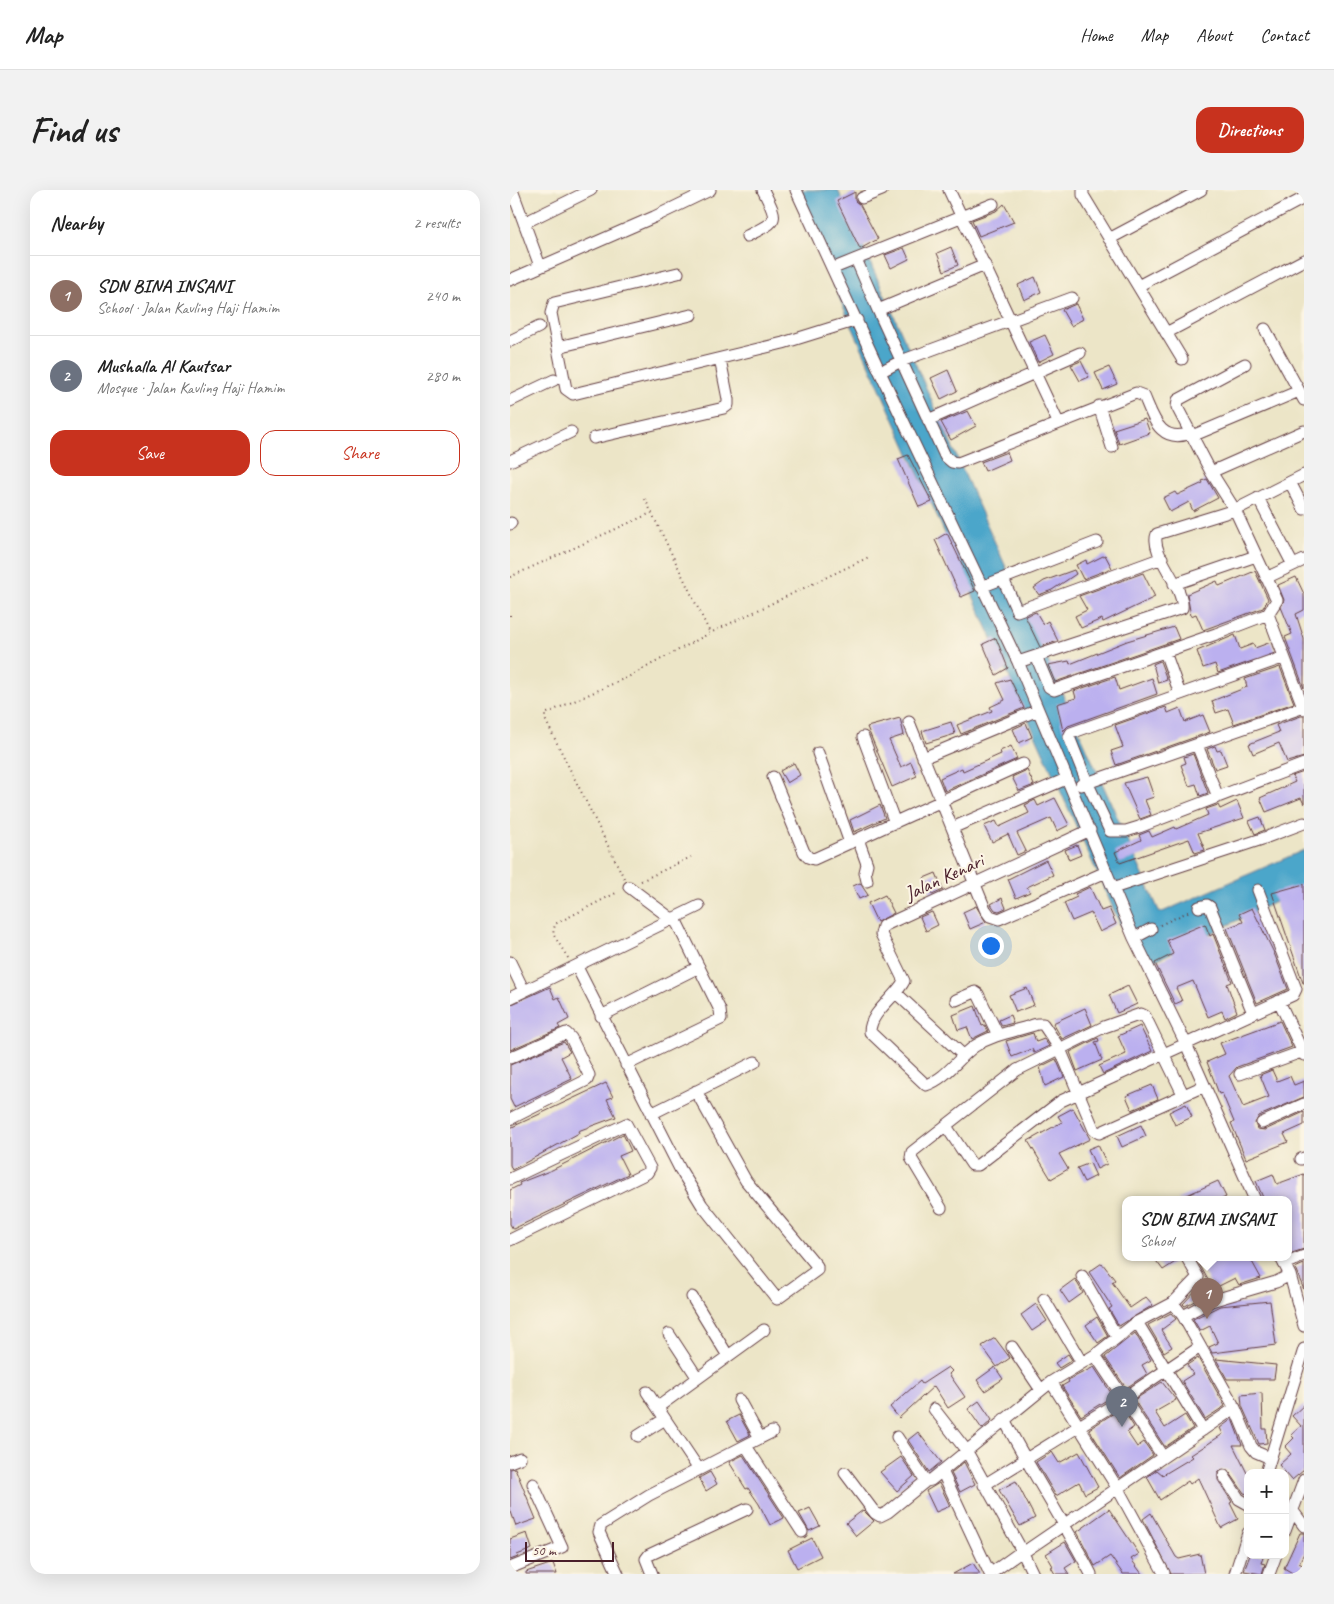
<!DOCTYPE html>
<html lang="en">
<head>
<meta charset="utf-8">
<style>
  body { margin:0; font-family:Caveat,sans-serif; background:#f2f2f2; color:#222 }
  .controls { position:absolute; right:15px; bottom:15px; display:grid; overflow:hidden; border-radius:10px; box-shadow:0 5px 20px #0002 }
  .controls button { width:45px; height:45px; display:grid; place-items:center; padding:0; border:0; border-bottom:1px solid #e0e0e0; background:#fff; color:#222; font:25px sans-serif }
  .scale { position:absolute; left:15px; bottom:12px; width:89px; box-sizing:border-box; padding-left:5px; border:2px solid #4a1f2b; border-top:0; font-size:14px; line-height:18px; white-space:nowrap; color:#4a1f2b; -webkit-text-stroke:4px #fcf5e5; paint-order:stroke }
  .you { position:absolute; left:480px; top:755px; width:18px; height:18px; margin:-12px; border:4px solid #fff; border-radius:50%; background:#1a73e8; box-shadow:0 0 0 8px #1a73e833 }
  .badge { display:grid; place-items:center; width:32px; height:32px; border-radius:50%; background:#c8321e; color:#fff; font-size:16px; font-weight:700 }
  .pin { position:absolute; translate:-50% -41px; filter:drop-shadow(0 1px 2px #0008) }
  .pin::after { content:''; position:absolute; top:26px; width:18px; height:15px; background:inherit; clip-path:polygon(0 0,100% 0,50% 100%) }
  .popup { position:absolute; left:612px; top:1006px; width:170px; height:65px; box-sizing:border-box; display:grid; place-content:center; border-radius:10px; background:#fff; filter:drop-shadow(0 1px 4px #0005); font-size:16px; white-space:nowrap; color:#767676 }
  .popup b { font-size:19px; color:#222 }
  .popup::after { content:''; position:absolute; left:50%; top:100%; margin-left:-10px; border:10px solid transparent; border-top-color:#fff }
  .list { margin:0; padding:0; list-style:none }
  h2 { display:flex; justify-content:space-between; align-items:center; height:65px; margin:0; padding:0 20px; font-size:21px }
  h2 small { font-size:16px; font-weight:400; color:#767676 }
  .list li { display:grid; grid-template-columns:32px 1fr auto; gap:15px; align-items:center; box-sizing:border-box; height:80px; padding:0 20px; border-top:1px solid #e0e0e0 }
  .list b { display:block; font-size:19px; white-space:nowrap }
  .list p { margin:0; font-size:16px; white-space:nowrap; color:#767676 }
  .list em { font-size:16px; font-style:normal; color:#767676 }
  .actions { display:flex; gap:10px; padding:15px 20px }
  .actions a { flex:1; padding:11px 0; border:1px solid #c8321e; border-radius:15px; text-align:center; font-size:18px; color:#c8321e }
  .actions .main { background:#c8321e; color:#fff }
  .map { position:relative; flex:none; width:794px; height:1384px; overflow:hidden; border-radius:15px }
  header { display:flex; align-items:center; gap:30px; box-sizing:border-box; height:70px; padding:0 25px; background:#fff; border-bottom:1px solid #e0e0e0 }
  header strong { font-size:24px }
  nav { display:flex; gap:28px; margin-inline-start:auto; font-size:18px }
  .intro { display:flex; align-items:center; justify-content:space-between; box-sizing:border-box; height:120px; padding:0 30px }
  h1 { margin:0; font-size:35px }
  .button { padding:12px 22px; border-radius:15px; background:#c8321e; color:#fff; font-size:18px; font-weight:700 }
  main { display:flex; gap:30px; padding:0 30px }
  aside { flex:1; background:#fff; border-radius:15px; box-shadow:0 5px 20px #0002 }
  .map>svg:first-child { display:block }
</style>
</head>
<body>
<header>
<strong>Map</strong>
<nav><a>Home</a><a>Map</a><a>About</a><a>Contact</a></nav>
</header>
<div class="intro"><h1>Find us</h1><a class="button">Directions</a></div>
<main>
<aside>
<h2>Nearby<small>2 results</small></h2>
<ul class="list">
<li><span class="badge" style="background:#8d6e63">1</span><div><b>SDN BINA INSANI</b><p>School · Jalan Kavling Haji Hamim</p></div><em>240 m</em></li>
<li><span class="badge" style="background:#6b7280">2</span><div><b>Mushalla Al Kautsar</b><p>Mosque · Jalan Kavling Haji Hamim</p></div><em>280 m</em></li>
</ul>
<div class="actions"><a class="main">Save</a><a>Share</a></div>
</aside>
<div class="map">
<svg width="794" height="1384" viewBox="0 0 794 1384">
  <rect width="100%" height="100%" fill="#fcf5e5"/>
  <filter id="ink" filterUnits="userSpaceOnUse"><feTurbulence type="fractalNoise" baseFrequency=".02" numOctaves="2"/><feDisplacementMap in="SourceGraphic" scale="10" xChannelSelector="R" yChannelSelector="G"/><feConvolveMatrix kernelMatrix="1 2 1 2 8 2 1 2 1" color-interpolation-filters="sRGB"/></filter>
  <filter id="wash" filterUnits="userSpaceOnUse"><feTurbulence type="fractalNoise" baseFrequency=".0096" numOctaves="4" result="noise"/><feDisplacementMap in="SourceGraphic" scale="20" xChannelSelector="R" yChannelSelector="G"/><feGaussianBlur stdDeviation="1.12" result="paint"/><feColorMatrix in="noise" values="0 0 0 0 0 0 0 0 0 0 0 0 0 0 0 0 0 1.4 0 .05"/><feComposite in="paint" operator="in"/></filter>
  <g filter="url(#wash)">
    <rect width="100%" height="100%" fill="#ece5c7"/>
    <!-- water -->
    <path fill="#4ca6ca" stroke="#4b627a" d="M281,0H328L650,723L794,660V698L644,771L615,745Z"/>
    <g id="blocks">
      <!-- building -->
      <path fill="#bbb0ef" d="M345,2V11L350,15L368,49L350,59L327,11Z
        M494,14L504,32L469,46L462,30L486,21Z
        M441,57L448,75L434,81L427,63Z
        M394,58L399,69L381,78L375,65Z
        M525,87L531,102L514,110L508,95Z
        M566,114L573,129L561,136L552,120Z
        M535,145L544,164L528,172L519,152Z
        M571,171L579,187L570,191L561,175Z
        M599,177L607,194L593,200L585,183Z
        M438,180L447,201L431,209L421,188Z
        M458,221L466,236L441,250L431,232Z
        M635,229L640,243L609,254L604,239Z
        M497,262L500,270L475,281L471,272Z
        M398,265L422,312L409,317L388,269Z
        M697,289L708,308L683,321L679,312L660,322L653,308L665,302L667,305L693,293L692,291Z
        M437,343L465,401L451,407L425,350Z
        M595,365L602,378L573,389L566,375L576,370L577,374Z
        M564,380L566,384L542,400L529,405L524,398L534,391Z
        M745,381L758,409L753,418L693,440L686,424L681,426L677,404L707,391L709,396Z
        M633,383L645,407L593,432L592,429L571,438L565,426L577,420L569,406Z
        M786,387L794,404V420L786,424L794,449V498L775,447L782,444L771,417L774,410L768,395Z
        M526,422L533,434L538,431L548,451L530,457L515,426Z
        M664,437L669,449L545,492L538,475L559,471L560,474L617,451Z
        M725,445L730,459L743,454L745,458L761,452L765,463L708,483L705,474L693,478L687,461Z
        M486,448L498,478L486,485L473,454Z
        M650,471L657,490L648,493L643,474Z
        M770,477L784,513L724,534L718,519L706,523L702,511L737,497L735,489Z
        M605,487L609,500L642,488L647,504L558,536L553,541L547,514L566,508L564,501Z
        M500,489L514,518L451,544L447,535L482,521L480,517L495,510L487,493Z
        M656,517L658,523L670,518L675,532L693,525L700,542L606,575L601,561L613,557L605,535Z
        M791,526H794V567L777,572L769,553L743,564L739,554L769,542L766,535Z
        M390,528L394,545L379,550L391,577L401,572L407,586L382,597L357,537Z
        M441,532L445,544L416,553L412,541Z
        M516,533L522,547L509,553L503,539Z
        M501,556L507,569L435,601L430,588L452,578L453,581L491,564L490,561Z
        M705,556L707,561L711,560L717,575L705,579L697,559Z
        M683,564L698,603L690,606L686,594L679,596L671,575L676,573L674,567Z
        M284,573L290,585L277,593L270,581Z
        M517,580L524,595L509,601L502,587Z
        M794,582V614L791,608L756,622L750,608L785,592L782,586Z
        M637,587L644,607L635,610L641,625L630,629L614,593Z
        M545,608L559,635L547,641L541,628L507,643L516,661L507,665L498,644L482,652L474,636L486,631L489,637L519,623L515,615L525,610L528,616Z
        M727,611L734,628L688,643L695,660L685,663L679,649L610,673L605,662L631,650L629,645L639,641L642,647L665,637L666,639L698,625L696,619L708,615L710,619Z
        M370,615L375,628L344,642L340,630Z
        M750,627L755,640L745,644L739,631Z
        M567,655L571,665L559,670L555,660Z
        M536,670L543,685L517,697L520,702L506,708L498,689Z
        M426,683L433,700L422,705L414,688Z
        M350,693L358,705L349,709L343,696Z
        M794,694V793H793L762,703Z
        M580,697L591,721L599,718L606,734L590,742L581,723L562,731L554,713L567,707L565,704Z
        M375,705L384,723L367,732L358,713Z
        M492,708L496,718L489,721L485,720L481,714Z
        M466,716L476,732L460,739L453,722Z
        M742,718L764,763L778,799L747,813L717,738L733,732L729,724Z
        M422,722L428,735L416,741L410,727Z
        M695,734L700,746L703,744L722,792L717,794L727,822L715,828L712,821L698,827L683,791L666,798L672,811L665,814L645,773L663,764L657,750Z
        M618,796L627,814L607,823L599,805Z
        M40,797L45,809L49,807L59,829L48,835L50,838L0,860V815Z
        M517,798L524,815L506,822L499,805Z
        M465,816L472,836L475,835L478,841L462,849L457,837L448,840L443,825Z
        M575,818L582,835L552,849L543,833Z
        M500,825L503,833L492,836L489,830Z
        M770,831L782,857L727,877L719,886L733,917L759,907L750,885L762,880L767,891L780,886L784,895L794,891V907L749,926L745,933L747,939L755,940L794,922V935L774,944L778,952L736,969L721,933L724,932L712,903L709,904L697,872L715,864L710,853Z
        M630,836L642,861L593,884L589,876L616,864L608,846Z
        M523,843L526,852L534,849L539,856L524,863L522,859L502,867L496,851Z
        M588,848L589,851L585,852L592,870L567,881L560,862Z
        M54,852L60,862L51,867L62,889L4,917L0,909V875Z
        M546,869L554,887L535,896L530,877Z
        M96,893L103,907L97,909L106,927L68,941L69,943L2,980L0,975V938Z
        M642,895L648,909L622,920L616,906Z
        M676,914L682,927L665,935L659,922Z
        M563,918L580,949L549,964L558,979L541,989L518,951L552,932L548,926Z
        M631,935L636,946L612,957L607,946Z
        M113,944L121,961L109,966L118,984L3,1039L0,1034V1000L10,995L9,993L42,980Z
        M588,955L597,974L587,979L578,959Z
        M580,973L586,986L574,992L567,978Z
        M763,984L767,994L794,984V1059L779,1064L778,1010H754L746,991Z
        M708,991L716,1007L710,1010H666Z
        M644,1068H670V1069L653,1080Z
        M686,1068H740L751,1088L729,1095L725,1088L703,1099Z
        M592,1073L605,1090L602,1092L620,1118L636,1107L643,1115L609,1136L599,1119L602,1117L579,1082Z
        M794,1074V1100L785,1078Z
        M565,1089L573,1103L559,1113L550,1100Z
        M688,1098L694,1106L675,1116L673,1114Z
        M760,1111L766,1155L702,1163L699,1157L708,1153L700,1136L690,1141L683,1129L710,1116Z
        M526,1114L537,1131L522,1141L511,1125Z
        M661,1123L666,1129L651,1140L662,1157L654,1162L638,1135Z
        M587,1127L598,1146L588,1153L576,1135Z
        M625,1143L641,1170L632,1175L637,1184L616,1198L595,1167Z
        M485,1148L500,1168L487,1177L472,1156Z
        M558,1164L562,1170L549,1178L545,1173Z
        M688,1168L715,1216L695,1229L672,1191L683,1184L677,1175Z
        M706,1169L766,1175L764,1189H717Z
        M438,1177L442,1181L439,1184L455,1207L438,1218L424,1196L389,1228L380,1217L410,1191L412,1194Z
        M485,1177L493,1189L475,1201L467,1190Z
        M584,1177L603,1206L571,1226L552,1196L559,1192L558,1190Z
        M652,1192L666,1210L645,1222L655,1238L675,1225L683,1238L655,1257L624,1210Z
        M752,1203L753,1239H756L757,1253L749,1254L732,1216L731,1205Z
        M469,1211L482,1230L472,1239L458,1219Z
        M794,1215V1280L782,1290L769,1275L781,1264L775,1257L784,1248L781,1245L791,1236L782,1226Z
        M604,1223L609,1232L617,1226L624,1237L617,1242L627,1257L634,1252L643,1265L610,1288L579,1239Z
        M229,1225L240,1245L228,1251L217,1231Z
        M722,1229L732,1255H723L738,1285V1304L734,1303L718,1280L713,1279L708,1282V1290L722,1312L720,1313L728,1329L711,1338L688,1288L680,1294L678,1291L650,1310L637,1287L647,1280L653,1285L683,1267L681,1265L713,1244L710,1238Z
        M408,1242L431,1272L419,1282L398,1250Z
        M542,1262L549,1273L569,1262L588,1297L575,1304L569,1292L546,1306L526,1272Z
        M233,1265L274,1328L260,1335L249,1314L238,1298L236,1299L219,1272Z
        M391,1267L404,1286L387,1301L370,1282Z
        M454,1272L465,1294L450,1302L441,1283Z
        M5,1278L26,1329L6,1336L0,1319V1279Z
        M200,1282L207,1294L196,1301L189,1288Z
        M506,1291L525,1328L510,1336L489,1300Z
        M429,1293L440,1316L426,1322L416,1301Z
        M300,1318L310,1336L299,1341L289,1323Z
        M599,1319L629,1364L621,1369L632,1384H613L600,1366L585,1376L567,1342Z
        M353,1320L364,1331L346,1346L336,1333Z
        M641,1323L666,1367L669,1369L690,1364L694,1384H661L633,1329Z
        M17,1343L22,1359L7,1365L8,1367L0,1370V1349Z
        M790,1343H794V1363L789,1373L794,1376V1384H784L774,1378Z
        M302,1348L311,1366L287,1378L278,1360Z
        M555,1352L566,1371L555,1378L559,1384H545L541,1377L543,1376L536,1364Z
        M740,1365H754L751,1373L755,1374L752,1384L734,1381Z
        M43,1373L47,1384H16V1382Z
        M463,1373L470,1384H443Z"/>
    </g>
  </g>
  <g filter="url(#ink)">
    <use href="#blocks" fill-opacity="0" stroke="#623d42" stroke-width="1"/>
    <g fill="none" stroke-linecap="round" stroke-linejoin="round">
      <defs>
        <path id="minor" d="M2,0L30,76
          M286,0L370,182L508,472L624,748L676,854L745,1010
          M439,0L548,232
          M573,0V5L672,169
          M352,8L372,0
          M14,33L81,0
          M237,46C269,30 269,32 253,0
          M599,49L691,0
          M346,69L368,120
          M475,75L368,120L435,266L442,272L448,273L626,203L634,206C644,229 650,254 681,243
          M324,78L483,14
          M168,83L44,113L41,123L56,199L63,204L273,153L347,130
          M0,90L144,27L200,0
          M628,96L794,8
          M755,139L794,210
          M656,143L794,70
          M0,151L29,137
          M48,157L181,125
          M735,174L668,210L667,217L701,282L725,320L767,410L758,424L794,519
          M370,182L391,171L562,108
          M0,211L44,190
          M589,216L602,257
          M418,230L570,163
          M682,246L789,201
          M84,248L214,218L218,215V209L210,169
          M0,271L61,242
          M701,282L794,241
          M780,292L794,319
          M748,308L783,375
          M0,334L1,333
          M756,388L794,370
          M493,389L507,421L652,368
          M664,394L746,366
          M471,397L587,352
          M655,462L670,504
          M526,466L539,497L544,500L706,444L758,424
          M772,468L561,543L559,547L577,592L600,641H616L629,637L794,574
          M508,472L672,418C675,397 639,363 647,344L725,320L794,285
          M399,532L475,719L480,726L489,729L596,682
          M353,547L385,633
          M687,555L708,607
          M308,563L340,653
          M413,568L528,520
          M263,587L294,662L298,667L304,669L513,574
          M571,595L794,517
          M442,638L556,589
          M580,640L373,736L371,744L394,791C386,807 360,822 360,842L416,895C436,889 448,868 465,856C484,844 506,841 527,834H533L550,859L584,940L589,943L694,896
          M348,649L357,674L355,682L357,691
          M603,698L752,649L794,633
          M689,717L697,715L700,717L743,823
          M624,748L641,739
          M0,772L14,801
          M67,777L170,979L192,1015L267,1109L307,1080V1076L236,991L186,901
          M386,803L453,865
          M0,808L189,716
          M446,810L465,802L468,804L488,845
          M769,811L794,865
          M91,826L189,777
          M0,868L56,843L61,848L79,885L77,890L0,929
          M116,875L211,829L210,820L167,733L119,697
          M730,884L794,861
          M141,924L245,872
          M752,933L794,914
          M436,936L462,975H468L551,911L783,805L786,799L748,700
          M791,969L794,968
          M0,989L116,934L140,978L137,983L0,1050
          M431,1018L401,968L402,962L507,880L594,837L631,824L635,826L673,904
          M771,1068L780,1085L794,1136
          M774,1074L794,1066
          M572,1086L607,1147
          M182,1107L218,1166
          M534,1109L572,1173
          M663,1113L688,1087L677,1068
          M673,1126L701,1111L766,1092L780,1085
          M627,1132L693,1240
          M159,1144L187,1187
          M502,1157L531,1200
          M585,1165L653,1267
          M541,1192L608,1299L654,1383
          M137,1202L188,1278
          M229,1210L250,1248
          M148,1217L254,1140
          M424,1219L456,1260L511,1359L514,1362L725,1218
          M494,1229C521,1282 554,1331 581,1384
          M128,1246L155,1229
          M387,1247L416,1291L421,1290L541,1192L585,1165L627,1132L663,1113L673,1126L725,1218L741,1256L746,1262L760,1268
          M236,1256L292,1342
          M0,1272L10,1268
          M432,1281L480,1384
          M335,1283L365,1323L370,1326L378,1322L416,1291
          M756,1283L794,1159
          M714,1286L729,1309L738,1314
          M474,1295L613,1209L690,1157
          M783,1321L794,1336
          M775,1341L794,1290
          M0,1378L52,1357L23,1294
          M108,1384L89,1342L91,1335L139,1305L262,1242
          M142,1384L136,1369L139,1365L237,1319
          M480,1384L512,1361L523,1384
          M725,1384L738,1343
          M759,1384L766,1365"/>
      </defs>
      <!-- minor casing -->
      <use href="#minor" stroke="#623d42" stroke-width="13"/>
      <!-- path -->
      <path stroke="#623d42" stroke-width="2" stroke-dasharray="1 4" stroke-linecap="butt" d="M135,309L200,443
        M0,387L141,323
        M0,425V426
        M114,688L35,529V524L118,487L200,443L361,366
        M131,691L181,667
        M650,735L680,721
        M58,768L43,744L45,734L108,702"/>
      <!-- minor -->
      <use href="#minor" stroke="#fff" stroke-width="11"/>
    </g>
  </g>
  <g text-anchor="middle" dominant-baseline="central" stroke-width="4" stroke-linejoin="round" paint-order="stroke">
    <!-- street labels -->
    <g font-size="20" fill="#4a1f2b" stroke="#fcf5e5">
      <text transform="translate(434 687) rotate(-25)">Jalan Kenari</text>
    </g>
  </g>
</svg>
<div class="controls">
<button>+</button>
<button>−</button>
</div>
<div class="scale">50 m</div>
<div class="you"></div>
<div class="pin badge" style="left:697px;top:1129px;background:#8d6e63">1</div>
<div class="popup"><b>SDN BINA INSANI</b>School</div>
<div class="pin badge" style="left:612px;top:1237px;background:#6b7280">2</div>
</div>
</main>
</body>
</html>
